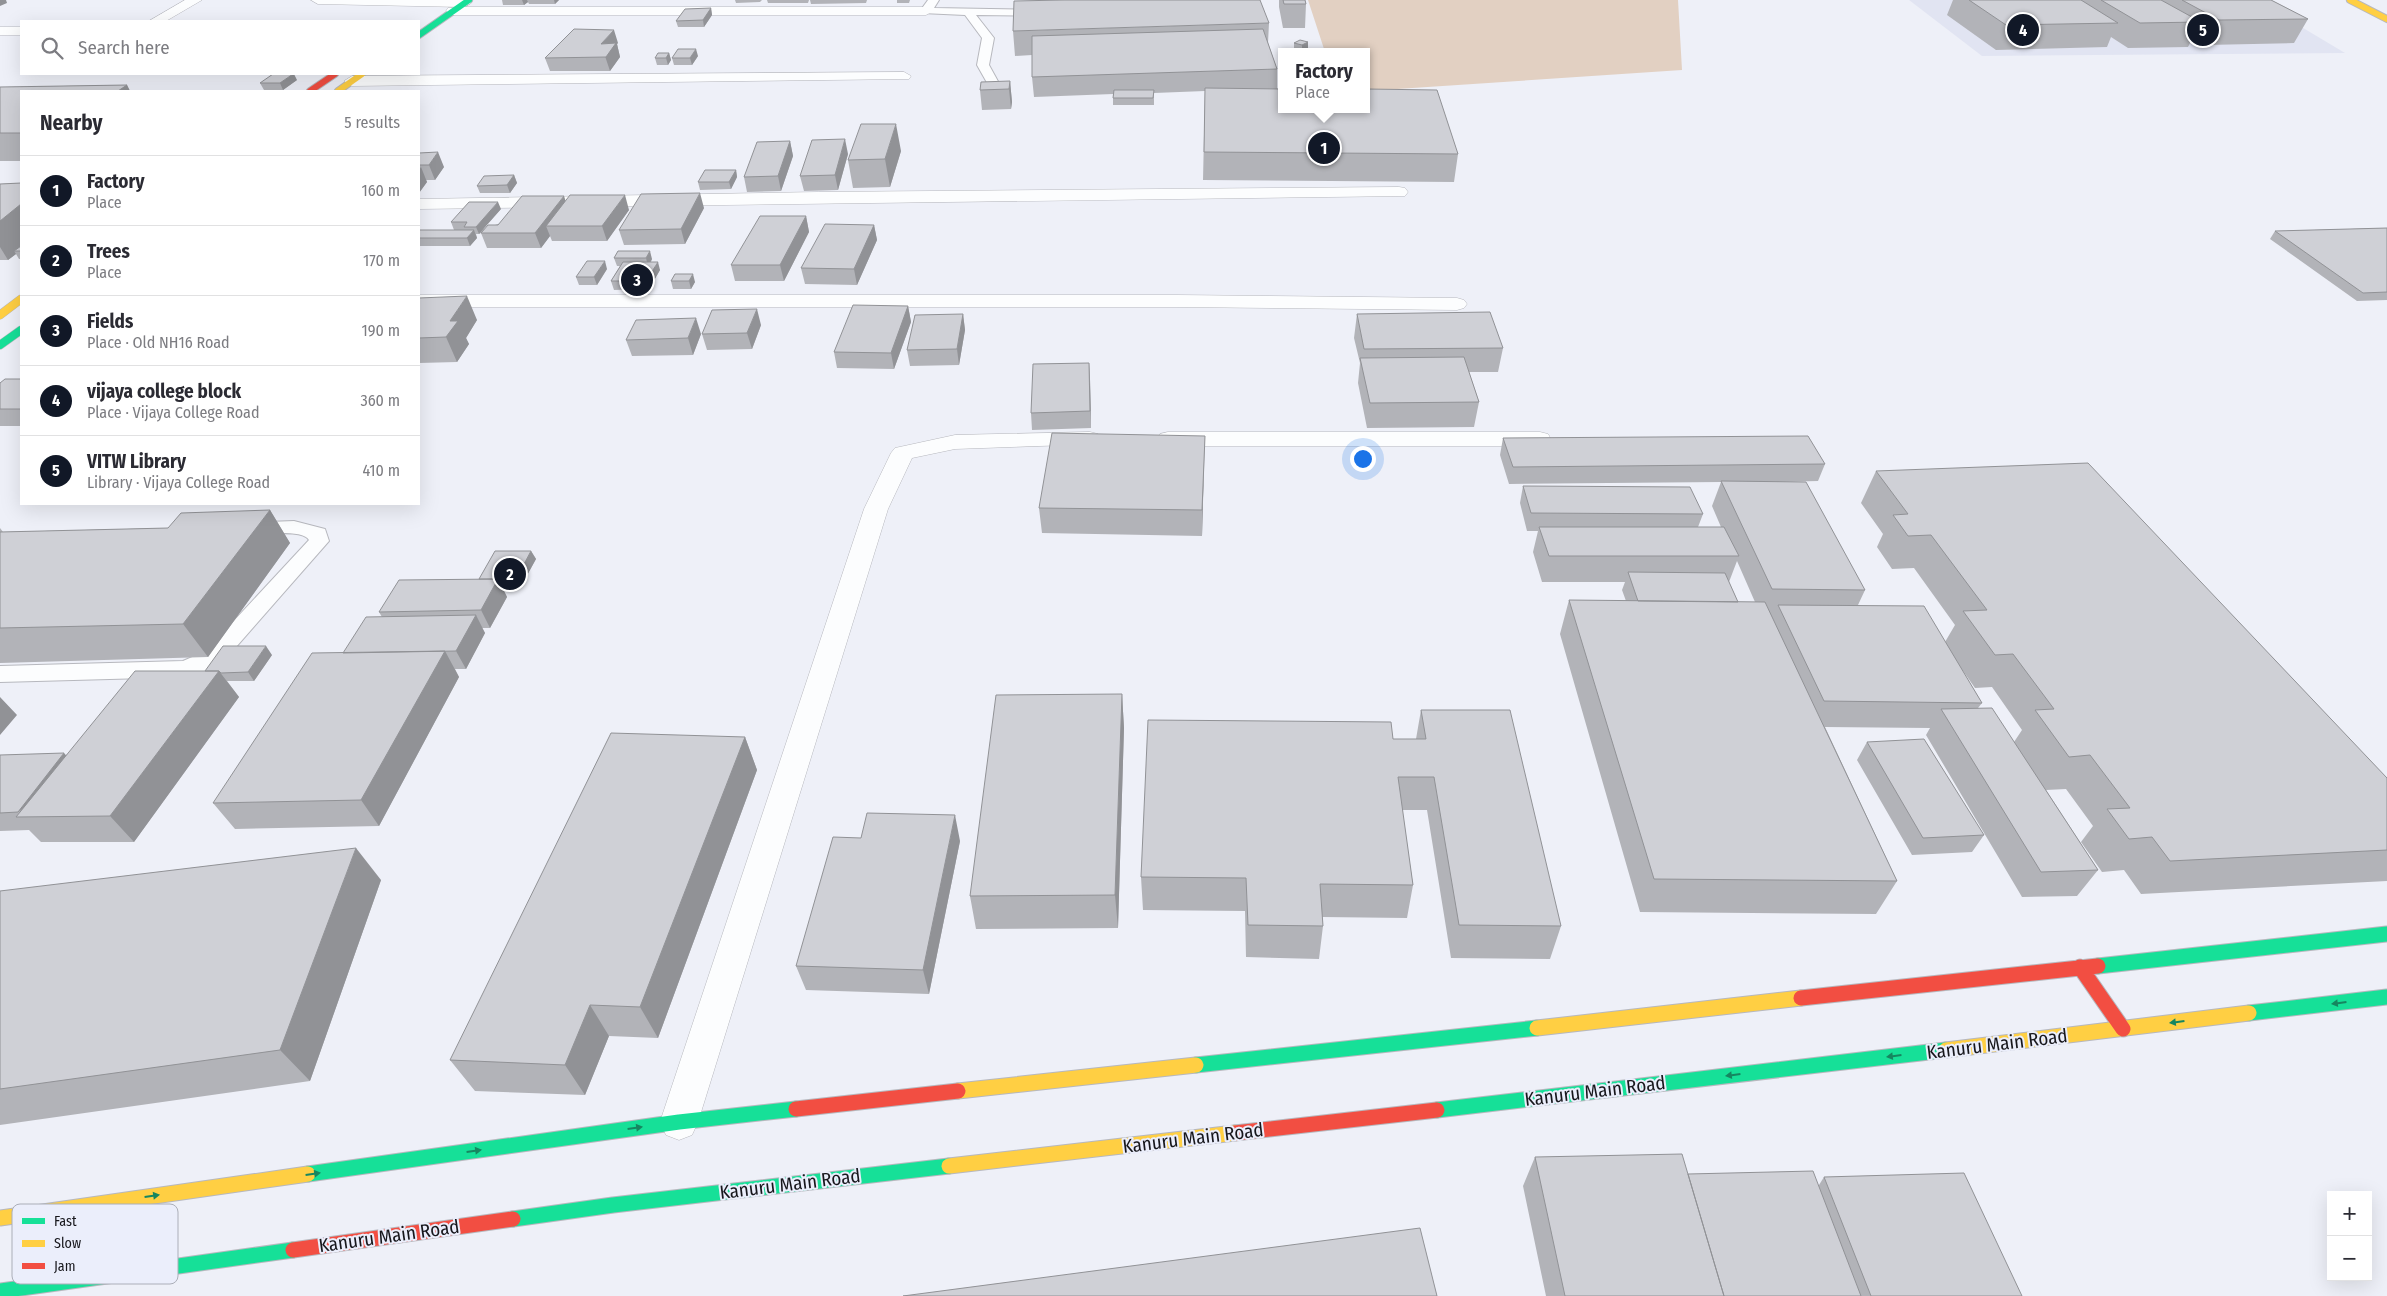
<!DOCTYPE html>
<html lang="en">
<head>
<meta charset="utf-8">
<style>
  body { margin:0; font-family:"Fira Sans Condensed",sans-serif; background:#f7f7f7; color:#2b2b33 }
  .controls { position:absolute; right:15px; bottom:15px; display:grid; overflow:hidden; border-radius:0px; box-shadow:0 5px 20px #0002 }
  .controls button { width:45px; height:45px; display:grid; place-items:center; padding:0; border:0; border-bottom:1px solid #e1e1e2; background:#fff; color:#2b2b33; font:25px sans-serif }
  .you { position:absolute; left:1362px; top:458px; width:18px; height:18px; margin:-12px; border:4px solid #fff; border-radius:50%; background:#1a73e8; box-shadow:0 0 0 8px #1a73e833 }
  .badge { display:grid; place-items:center; width:32px; height:32px; border-radius:50%; background:#111827; color:#fff; font-size:16px; font-weight:700 }
  .pin { position:absolute; translate:-50% -50%; border:2px solid #fff; box-shadow:0 1px 5px #0006 }
  .popup { position:absolute; left:1278px; top:48px; width:92px; height:65px; box-sizing:border-box; display:grid; place-content:center; border-radius:0px; background:#fff; filter:drop-shadow(0 1px 4px #0005); font-size:16px; white-space:nowrap; color:#7c7c81 }
  .popup b { font-size:19px; color:#2b2b33 }
  .popup::after { content:''; position:absolute; left:50%; top:100%; margin-left:-10px; border:10px solid transparent; border-top-color:#fff }
  .list { margin:0; padding:0; list-style:none }
  h2 { display:flex; justify-content:space-between; align-items:center; height:65px; margin:0; padding:0 20px; font-size:21px }
  h2 small { font-size:16px; font-weight:400; color:#7c7c81 }
  .list li { display:grid; grid-template-columns:32px 1fr auto; gap:15px; align-items:center; box-sizing:border-box; height:70px; padding:0 20px; border-top:1px solid #e1e1e2 }
  .list b { display:block; font-size:19px; white-space:nowrap }
  .list p { margin:0; font-size:16px; white-space:nowrap; color:#7c7c81 }
  .list em { font-size:16px; font-style:normal; color:#7c7c81 }
  .icon { flex:none; width:28px; height:28px; fill:none; stroke:currentColor; stroke-width:2; stroke-linecap:round; stroke-linejoin:round }
  .map { position:relative; flex:none; width:2387px; height:1296px; overflow:hidden }
  .search { position:absolute; background:#fff; box-shadow:0 5px 20px #0002; left:20px; top:20px; width:400px; height:55px; display:flex; align-items:center; gap:12px; box-sizing:border-box; padding:0 18px; border-radius:0px; color:#7c7c81; font-size:19px }
  .panel { position:absolute; background:#fff; box-shadow:0 5px 20px #0002; left:20px; top:90px; width:400px; height:415px; border-radius:0px }
  .map>svg:first-child { display:block }
</style>
</head>
<body>
<div class="map">
<svg width="2387" height="1296" viewBox="0 0 2387 1296">
  <rect width="100%" height="100%" fill="#eef0f8"/>
  <!-- built -->
  <path fill="#e1e4f2" d="M1909,0H2256L2345,53L1982,56Z"/>
  <!-- green -->
  <path fill="#e2d0c2" d="M1308,0H1678L1682,70L1367,91L1366,52H1325Z"/>
  <g fill="none" stroke-linecap="round" stroke-linejoin="round">
    <defs>
      <path id="lane" d="M928,0H939L934,8L1045,10L1051,13L1045,16L976,15L994,38L989,65L1000,85L994,89L990,88L977,65L982,38L965,15L922,13L920,11Z
        M294,521L325,529L329,541L222,663L207,671L183,677L0,682V666L183,661L206,651L309,540C302,528 257,536 243,533L240,528L243,523Z"/>
      <path id="street" d="M185,0H202L166,21H149Z
        M311,0H469L471,3L464,7H926L933,11L926,15H453L446,11L448,8L463,7L318,4Z
        M0,27H21V35H0Z
        M904,72L911,76L909,79L352,86L344,81L352,76Z
        M1399,187L1405,188L1408,192L1405,196L419,209V199L818,192Z
        M419,295H1177L1457,298L1464,300L1467,304L1464,308L1457,310L1177,307H419Z
        M1090,432L1098,434L1101,439L1098,444L955,449L912,458L888,509L698,1122L692,1135L679,1140L666,1135L660,1122L864,509L891,453L895,448L955,435Z
        M1168,432H1540L1548,434L1551,439L1548,444L1540,446H1168L1160,444L1157,439L1160,434Z"/>
      <path id="fast-far2" d="M419,35L469,0"/>
      <path id="fast-far1" d="M0,345L21,330"/>
      <path id="fast" d="M2098,966L2387,934
        M2249,1013L2387,997
        M1196,1065L1537,1028
        M1437,1110L1946,1050
        M308,1174L679,1122L796,1109
        M513,1219L613,1205L949,1166
        M0,1291L293,1250"/>
      <path id="slow-far2" d="M2350,0L2387,19
        M338,91L362,74"/>
      <path id="slow-far1" d="M0,315L21,299"/>
      <path id="slow" d="M1537,1028L1801,998
        M1946,1050L2249,1013
        M958,1091L1196,1065
        M949,1166L1235,1133
        M0,1218L308,1174"/>
      <path id="jam-far1" d="M310,91L335,74"/>
      <path id="jam" d="M2080,967L2123,1029
        M1801,998L2098,966
        M796,1109L958,1091
        M1235,1133L1437,1110
        M293,1250L513,1219"/>
    </defs>
    <!-- lane casing -->
    <use href="#lane" stroke="#b7b8be" stroke-width="2"/>
    <!-- street casing -->
    <use href="#street" stroke="#b7b8be" stroke-width="1"/>
    <!-- fast-far2 casing -->
    <use href="#fast-far2" stroke="#b7b8be" stroke-width="8"/>
    <!-- fast-far1 casing -->
    <use href="#fast-far1" stroke="#b7b8be" stroke-width="9"/>
    <!-- fast casing -->
    <use href="#fast" stroke="#b7b8be" stroke-width="17"/>
    <!-- slow-far2 casing -->
    <use href="#slow-far2" stroke="#b7b8be" stroke-width="8"/>
    <!-- slow-far1 casing -->
    <use href="#slow-far1" stroke="#b7b8be" stroke-width="9"/>
    <!-- slow casing -->
    <use href="#slow" stroke="#b7b8be" stroke-width="17"/>
    <!-- jam-far1 casing -->
    <use href="#jam-far1" stroke="#b7b8be" stroke-width="8"/>
    <!-- jam casing -->
    <use href="#jam" stroke="#b7b8be" stroke-width="17"/>
    <!-- lane -->
    <use href="#lane" fill="#fcfdfe" fill-rule="evenodd"/>
    <!-- street -->
    <use href="#street" fill="#fcfdfe" fill-rule="evenodd"/>
    <!-- fast-far2 -->
    <use href="#fast-far2" stroke="#16e098" stroke-width="6"/>
    <!-- fast-far1 -->
    <use href="#fast-far1" stroke="#16e098" stroke-width="8"/>
    <!-- fast -->
    <use href="#fast" stroke="#16e098" stroke-width="15"/>
    <!-- slow-far2 -->
    <use href="#slow-far2" stroke="#ffcf43" stroke-width="6"/>
    <!-- slow-far1 -->
    <use href="#slow-far1" stroke="#ffcf43" stroke-width="8"/>
    <!-- slow -->
    <use href="#slow" stroke="#ffcf43" stroke-width="15"/>
    <!-- jam-far1 -->
    <use href="#jam-far1" stroke="#f24e42" stroke-width="6"/>
    <!-- jam -->
    <use href="#jam" stroke="#f24e42" stroke-width="15"/>
  </g>
  <!-- wall -->
  <path fill="#b2b3b8" fill-rule="evenodd" d="M502,0H559L555,4H529L528,2L524,5H503Z
    M735,0H762L760,2L736,3Z
    M767,0H809L808,3H768Z
    M810,0H867L866,3L811,4Z
    M897,0H910L909,3H897Z
    M1279,0H1305L1306,4L1305,28H1283L1279,7Z
    M1953,0H2271L2308,19L2294,43L2206,45L2193,37L2188,47L2128,48L2111,37L2107,47L1996,50L1947,15Z
    M711,8L712,15L704,27H678L676,21Z
    M1269,23L1268,43L1277,69V89L1458,154L1454,182L1203,180L1205,91L1154,93V105H1113V94L1034,97L1032,77V55L1015,56L1013,31Z
    M1308,42V49L1302,51L1294,50V43Z
    M618,43L617,44L620,57L610,71H550L545,58Z
    M669,53L671,60L668,65H657L655,58Z
    M698,56L692,65H674L672,58Z
    M297,80L283,90H264L260,83Z
    M1010,81L1012,102L1011,109L982,110L980,90Z
    M127,85L130,91H21V161H0V87Z
    M790,141L793,156L781,191L747,192L744,177Z
    M901,151L890,187L853,188L848,160Z
    M419,153L444,167L435,180H426L427,182L419,193Z
    M848,154L838,190L804,191L800,176Z
    M736,170L737,177L731,189L700,190L698,182Z
    M514,175L517,183L510,193H480L477,186Z
    M21,183V259H19L16,254L8,260H0V184Z
    M566,201L629,210L607,241H552L550,236L541,248H487L481,233L479,234H476L477,238L470,246H419V230H454L451,222L501,209L483,229Z
    M704,208L685,244L624,245L619,230Z
    M806,216L809,232L784,281H735L731,265Z
    M874,225L877,240L857,285L805,284L801,268Z
    M2387,228V300L2357,301L2270,239L2275,231Z
    M618,251L652,259L651,262L660,270L649,289L614,290L611,281L620,266H617L614,258Z
    M607,269L597,285H579L576,277Z
    M675,274L695,282L691,289H673L671,281Z
    M419,298L477,320L466,338L469,344L457,362L419,363Z
    M908,306L911,322L894,369L837,368L834,352Z
    M963,314L965,330L959,365L910,366L907,350Z
    M1357,314L1503,348L1498,372H1469L1479,402L1474,427L1367,428L1358,383L1360,363L1354,338Z
    M761,325L752,349L707,350L702,334Z
    M701,334L693,355L632,356L626,340Z
    M1089,363L1090,379L1091,428L1032,430L1031,413Z
    M21,379V426H0V383Z
    M1205,436L1202,536L1042,533L1039,508Z
    M1503,438L1825,464L1818,481L1778,482L1865,590L1858,605L1945,642L1955,625L1914,568L1892,569L1877,547L1883,534L1861,503L1876,471L2387,778V881L2141,894L2124,870L2102,872L2081,842L2093,826L2066,789L2046,790L2098,870L2077,896L2022,897L1926,735L1930,728L1825,727L1897,881L1876,914L1640,912L1560,634L1569,600L1626,601L1622,590L1625,582H1542L1533,552L1538,531H1527L1520,503L1523,486L1703,514L1698,527H1721L1712,506L1721,482L1509,484L1500,455ZM1737,561L1755,602H1738L1729,582ZM1961,668L1975,688L1992,687L2022,730L2014,742L1978,708L1982,703Z
    M270,510L290,543L208,657L0,663V528L3,532L168,528Z
    M531,551L536,559L520,588L503,589L507,597L490,628H482L485,633L466,669H455L459,677L379,826L235,829L213,803L343,653L382,617L379,612L479,579Z
    M272,655L254,681H227L239,697L134,842H41L29,830L0,831V755H66L205,671Z
    M1122,694L1124,728L1118,928L976,929L970,896Z
    M1421,710L1561,926L1550,959L1451,958L1427,810H1402L1413,885L1407,918L1322,917L1323,926L1319,959L1246,957L1245,911L1143,910L1141,877L1393,739H1416Z
    M745,737L757,770L658,1038L609,1036L585,1095L475,1091L450,1060Z
    M1867,742L1984,835L1972,852L1912,855L1857,760Z
    M960,841L929,994L806,990L796,966Z
    M381,880L310,1081L0,1125V891Z
    M1535,1157L1688,1174L1819,1185L1824,1177L2022,1296H1546L1523,1186Z"/>
  <!-- shaded-wall -->
  <path fill="#919296" d="M0,0H6L7,3L0,6Z
    M522,0H527L528,2L524,5Z
    M554,0H559L555,4Z
    M711,8L712,15L704,27L703,20Z
    M614,30L618,43L617,44L620,57L610,71L601,44Z
    M1308,42V49L1302,51V45Z
    M696,49L698,56L692,65L690,58Z
    M669,53L671,60L668,65L666,58Z
    M293,74H294L297,80L283,90L280,83Z
    M1010,81L1012,102L1011,109L1009,89Z
    M127,85L130,91H118Z
    M896,124L901,151L890,187L885,159Z
    M845,139L848,154L838,190L835,175Z
    M790,141L793,156L781,191L778,176Z
    M438,152L444,167L435,180L429,165Z
    M421,167L427,182L419,193V170Z
    M736,170L737,177L731,189L729,182Z
    M514,175L517,183L510,193L507,185Z
    M700,193L704,208L685,244L681,229Z
    M625,195L629,210L607,241L602,226Z
    M564,196L569,211L546,226L550,236L541,248L535,233Z
    M498,202L501,209L479,234L476,227Z
    M21,204V249L14,251L16,254L8,260L0,247V221Z
    M806,216L809,232L784,281L780,265Z
    M874,225L877,240L857,285L854,269Z
    M474,230L477,238L470,246L467,238Z
    M650,251L652,259L648,266L646,258Z
    M605,261L607,269L597,285L594,277Z
    M658,262L660,270L649,289L646,281Z
    M693,274L695,282L691,289L689,281Z
    M467,296L477,320L466,338L469,344L457,362L446,337L450,321Z
    M908,306L911,322L894,369L891,353Z
    M757,309L761,325L752,349L747,333Z
    M963,314L965,330L959,365L957,349Z
    M696,318L701,334L693,355L688,338Z
    M1089,363L1090,379L1091,428L1090,411Z
    M1205,436L1204,461L1202,536V510Z
    M270,510L290,543L208,657L183,624Z
    M531,551L536,559L520,588L516,579Z
    M498,579L507,597L490,628L481,610Z
    M476,615L485,633L466,669L456,651Z
    M266,646L272,655L254,681L248,672Z
    M445,651L459,677L379,826L361,800Z
    M219,671L239,697L134,842L110,816Z
    M1122,694L1124,728L1118,928L1115,895Z
    M0,697L17,715L0,735Z
    M745,737L757,770L658,1038L640,1007Z
    M64,753L80,771L18,812Z
    M955,815L960,841L929,994L923,970Z
    M356,848L381,880L310,1081L280,1050Z
    M590,1005L609,1036L585,1095L565,1065Z"/>
  <!-- building -->
  <path fill="#cfd0d6" stroke="#919296" d="M1064,0H1260L1269,23L1013,31L1014,1Z
    M1283,0H1305L1306,4H1284Z
    M1969,0H2081L2118,23L2006,25Z
    M2101,0H2161L2201,22L2140,23Z
    M2182,0H2271L2308,19L2219,20Z
    M711,8L703,20L676,21L685,9Z
    M574,29L614,30L601,44L616,43L606,57L545,58Z
    M1263,29L1277,69L1032,77V36Z
    M1300,40L1308,42L1302,45L1294,43Z
    M678,49H696L690,58H672Z
    M658,53H669L666,58H655Z
    M273,74H293L280,83H260Z
    M1010,81L1009,89L980,90L981,82Z
    M127,85L118,91H21V133H0V87Z
    M1205,88L1282,89V109H1366V89L1437,90L1458,154L1204,152Z
    M1114,90H1154L1153,98H1113Z
    M861,124H896L885,159L848,160Z
    M845,139L835,175L800,176L812,140Z
    M790,141L778,176L744,177L757,142Z
    M438,152L429,165H419V153Z
    M705,170H736L729,182H698Z
    M514,175L507,185L477,186L484,176Z
    M21,183V204L0,221V184Z
    M700,193L681,229L619,230L641,194Z
    M570,195H625L602,226H546Z
    M522,196H564L535,233H481L488,225H498Z
    M469,202H498L476,227H464L467,222H451Z
    M760,216H806L780,265H731Z
    M825,224L874,225L854,269L801,268Z
    M2387,228V292L2363,293L2275,231Z
    M419,230H474L467,238H419Z
    M21,246V251H14Z
    M618,251H650L646,258H614Z
    M587,261H605L594,277H576Z
    M623,262H658L646,281H611Z
    M675,274H693L689,281H671Z
    M467,296L450,321H458L446,337L419,338V298Z
    M853,305L908,306L891,353L834,352Z
    M757,309L747,333L702,334L712,310Z
    M1490,312L1503,348L1364,349L1357,314Z
    M963,314L957,349L907,350L915,315Z
    M696,318L688,338L626,340L636,320Z
    M1464,357L1479,402L1370,403L1360,358Z
    M1089,363L1090,411L1031,413L1033,364Z
    M5,379H21V409H0V383Z
    M1052,433L1205,436L1202,510L1039,508Z
    M1808,436L1825,464L1513,467L1503,438Z
    M2088,463L2387,778V850L2170,861L2152,837L2129,839L2107,809L2130,808L2090,755L2069,757L2035,710L2054,709L2013,654L1995,655L1963,611L1987,610L1931,535L1908,536L1893,515L1908,514L1876,471Z
    M1721,481L1806,482L1865,590L1772,589Z
    M1523,486L1690,487L1703,514L1531,513Z
    M270,510L183,624L0,628V532L168,528L181,513Z
    M1539,527H1724L1739,556H1549Z
    M495,551H531L516,579H479Z
    M1628,572L1725,573L1738,602L1638,601Z
    M498,579L481,610L379,612L399,580Z
    M1569,600L1765,602L1897,881L1654,879Z
    M1778,605L1924,606L1982,703L1824,701Z
    M476,615L456,651L343,653L366,617Z
    M223,646H266L248,672L221,673L219,671H205Z
    M445,651L361,800L213,803L312,653Z
    M135,671H219L110,816L16,817Z
    M1122,694L1115,895L970,896L996,695Z
    M1992,708L2098,870L2041,872L1941,709Z
    M1421,710H1510L1561,926L1459,925L1434,777H1398L1413,885L1320,884L1323,926L1248,925L1246,878L1141,877L1148,720L1391,722L1393,739H1426Z
    M611,733L745,737L640,1007L590,1005L565,1065L450,1060Z
    M1924,739L1984,835L1923,838L1867,742Z
    M64,753L18,812L0,813V755Z
    M867,813L955,815L923,970L796,966L833,837L861,838Z
    M356,848L280,1050L0,1089V891Z
    M1682,1154L1724,1296H1565L1535,1157Z
    M1813,1171L1861,1296H1724L1688,1174Z
    M1964,1173L2022,1296H1871L1824,1177Z
    M1420,1228L1437,1296H903Z"/>
  <!-- one-way arrows -->
  <defs><path id="oneway-solid" d="M-6-.8H1V-3.2L6.5 0L1 3.2V.8H-6Z" transform="scale(1.25)"/></defs>
  <g fill="#168660">
    <use href="#oneway-solid" transform="translate(2339 1003) rotate(173)"/>
    <use href="#oneway-solid" transform="translate(2177 1022) rotate(173)"/>
    <use href="#oneway-solid" transform="translate(1894 1056) rotate(173)"/>
    <use href="#oneway-solid" transform="translate(1733 1075) rotate(173)"/>
    <use href="#oneway-solid" transform="translate(635 1128) rotate(-8)"/>
    <use href="#oneway-solid" transform="translate(474 1151) rotate(-8)"/>
    <use href="#oneway-solid" transform="translate(313 1174) rotate(-8)"/>
    <use href="#oneway-solid" transform="translate(152 1196) rotate(-8)"/>
  </g>
  <g text-anchor="middle" dominant-baseline="central" stroke-width="4" stroke-linejoin="round" paint-order="stroke">
    <!-- near-street labels -->
    <g font-size="19" fill="#17171c" stroke="#ebeefb">
      <text transform="translate(1997 1044) rotate(-7)">Kanuru Main Road</text>
      <text transform="translate(1595 1091) rotate(-7)">Kanuru Main Road</text>
      <text transform="translate(1193 1138) rotate(-7)">Kanuru Main Road</text>
      <text transform="translate(790 1184) rotate(-7)">Kanuru Main Road</text>
      <text transform="translate(389 1236) rotate(-8)">Kanuru Main Road</text>
    </g>
  </g>
  <!-- legend -->
  <rect x="12" y="1204" width="166" height="80" rx="8" fill="#ebeefb" stroke="#abaeb8" stroke-width="1"/>
  <rect x="22" y="1218" width="23" height="6" fill="#16e098"/>
  <rect x="22" y="1240" width="23" height="7" fill="#ffcf43"/>
  <rect x="22" y="1263" width="23" height="6" fill="#f24e42"/>
  <g font-size="14" fill="#17171c">
    <text x="54" y="1226">Fast</text>
    <text x="54" y="1248">Slow</text>
    <text x="54" y="1271">Jam</text>
  </g>
</svg>
<div class="controls">
<button>+</button>
<button>−</button>
</div>
<div class="you"></div>
<div class="pin badge" style="left:1324px;top:148px">1</div>
<div class="popup"><b>Factory</b>Place</div>
<div class="pin badge" style="left:510px;top:574px">2</div>
<div class="pin badge" style="left:637px;top:280px">3</div>
<div class="pin badge" style="left:2023px;top:30px">4</div>
<div class="pin badge" style="left:2203px;top:30px">5</div>
<div class="search"><svg class="icon" aria-label="search" viewBox="0 0 24 24"><circle cx="10" cy="10" r="6"/><path d="M15 15l6 6"/></svg>Search here</div>
<section class="panel">
<h2>Nearby<small>5 results</small></h2>
<ul class="list">
<li><span class="badge">1</span><div><b>Factory</b><p>Place</p></div><em>160 m</em></li>
<li><span class="badge">2</span><div><b>Trees</b><p>Place</p></div><em>170 m</em></li>
<li><span class="badge">3</span><div><b>Fields</b><p>Place · Old NH16 Road</p></div><em>190 m</em></li>
<li><span class="badge">4</span><div><b>vijaya college block</b><p>Place · Vijaya College Road</p></div><em>360 m</em></li>
<li><span class="badge">5</span><div><b>VITW Library</b><p>Library · Vijaya College Road</p></div><em>410 m</em></li>
</ul>
</section>
</div>
</body>
</html>
